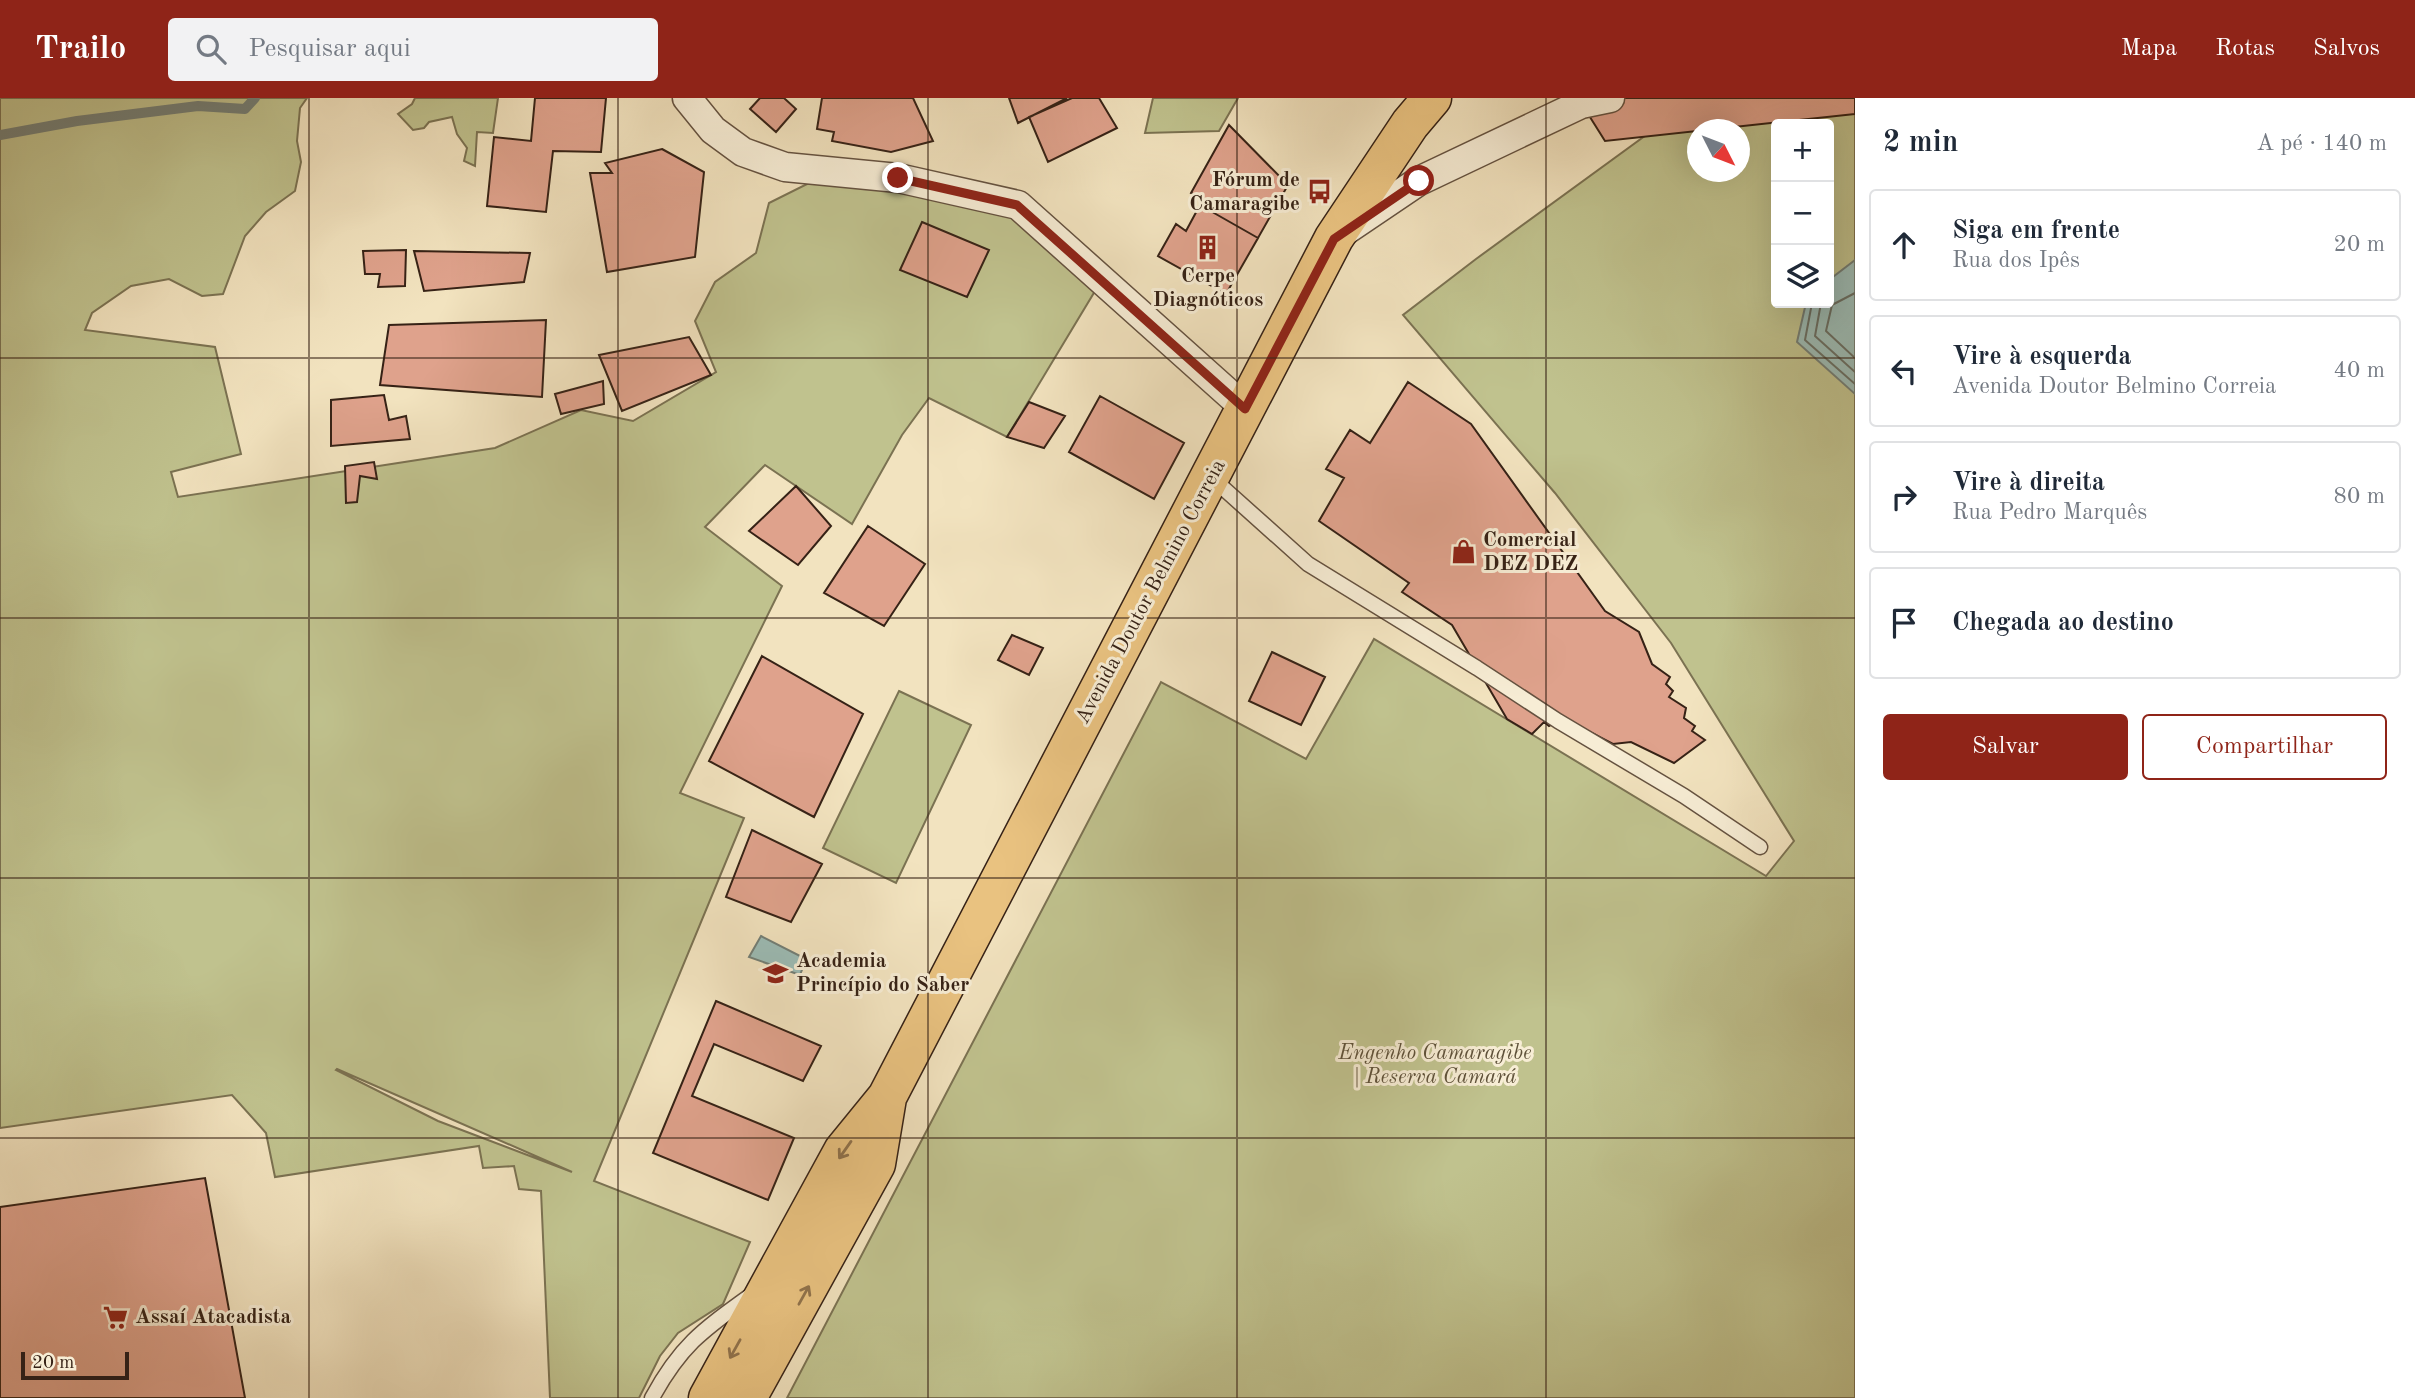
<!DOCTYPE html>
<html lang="pt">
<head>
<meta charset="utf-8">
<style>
  body { margin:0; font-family:"Old Standard TT",serif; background:#f2f2f3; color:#1f2937 }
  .controls { position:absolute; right:21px; top:21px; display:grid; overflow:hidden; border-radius:7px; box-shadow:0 7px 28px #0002 }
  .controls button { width:63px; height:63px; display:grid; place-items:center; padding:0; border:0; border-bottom:2px solid #e0e1e3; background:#fff; color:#1f2937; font:35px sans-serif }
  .compass { position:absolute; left:1687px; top:21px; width:63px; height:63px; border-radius:50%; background:#fff; box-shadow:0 7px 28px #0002; rotate:132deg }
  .scale { position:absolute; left:21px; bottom:18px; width:108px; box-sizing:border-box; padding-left:7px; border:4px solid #362216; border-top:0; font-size:19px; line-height:24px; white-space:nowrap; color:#362216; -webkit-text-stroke:5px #f7edd5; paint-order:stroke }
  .stop { position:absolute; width:21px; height:21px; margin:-16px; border:5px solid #8f2418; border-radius:50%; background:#fff }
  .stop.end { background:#8f2418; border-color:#fff; box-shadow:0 2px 7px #0008 }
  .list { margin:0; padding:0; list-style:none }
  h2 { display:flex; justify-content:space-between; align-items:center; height:91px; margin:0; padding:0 28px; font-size:30px }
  h2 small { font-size:23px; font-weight:400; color:#747a83 }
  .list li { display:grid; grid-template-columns:46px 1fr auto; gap:21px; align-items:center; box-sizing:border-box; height:112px; margin:0 14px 14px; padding:0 14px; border:2px solid #e0e1e3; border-radius:7px }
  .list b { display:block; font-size:26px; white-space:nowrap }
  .list p { margin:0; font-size:23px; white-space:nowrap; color:#747a83 }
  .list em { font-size:23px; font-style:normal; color:#747a83 }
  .actions { display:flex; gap:14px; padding:21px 28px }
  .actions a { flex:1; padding:16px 0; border:2px solid #8f2418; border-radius:7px; text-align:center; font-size:24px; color:#8f2418 }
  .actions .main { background:#8f2418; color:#fff }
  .icon { flex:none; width:38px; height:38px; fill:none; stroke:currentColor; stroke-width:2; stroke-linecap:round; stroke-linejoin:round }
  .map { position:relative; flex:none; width:1855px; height:1300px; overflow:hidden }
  header { display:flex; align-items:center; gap:42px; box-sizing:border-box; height:98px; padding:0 35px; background:#8f2418; color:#fff }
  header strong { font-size:33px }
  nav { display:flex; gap:38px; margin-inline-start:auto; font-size:24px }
  .search { width:490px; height:63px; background:#f2f2f3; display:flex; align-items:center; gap:18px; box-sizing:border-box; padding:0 24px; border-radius:7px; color:#747a83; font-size:26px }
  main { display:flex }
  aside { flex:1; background:#fff }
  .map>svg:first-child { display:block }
</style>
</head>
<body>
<header>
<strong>Trailo</strong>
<div class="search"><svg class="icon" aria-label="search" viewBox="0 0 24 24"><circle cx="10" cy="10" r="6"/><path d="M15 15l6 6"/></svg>Pesquisar aqui</div>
<nav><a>Mapa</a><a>Rotas</a><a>Salvos</a></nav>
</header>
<main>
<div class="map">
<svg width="1855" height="1300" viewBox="0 0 1855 1300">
  <rect width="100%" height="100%" fill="#f2e3bf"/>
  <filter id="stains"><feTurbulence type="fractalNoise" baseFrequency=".00286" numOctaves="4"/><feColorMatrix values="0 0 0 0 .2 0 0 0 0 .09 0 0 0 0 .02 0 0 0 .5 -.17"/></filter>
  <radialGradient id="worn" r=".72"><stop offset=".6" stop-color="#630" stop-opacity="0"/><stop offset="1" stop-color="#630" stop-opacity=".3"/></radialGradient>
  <!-- green -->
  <path fill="#c0c28e" stroke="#7b7252" stroke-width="2" fill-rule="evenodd" d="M0,0H307L300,10L297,43L301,64L295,93L266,114L245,138L223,196L202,198L169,181L131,188L92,215L85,232L215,249L241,356L171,374L178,399L495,350L581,312L633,323L716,274L695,223L715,184L756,155L769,105L809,85L898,80L1018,107L1095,193L1007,339L929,300L902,337L852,426L765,367L705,429L782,488L680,695L744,720L594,1083L750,1144L723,1206L678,1235L660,1258L639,1300H550L541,1093L519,1091L514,1068L483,1070L479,1048L275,1079L266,1035L232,997L0,1030ZM336,972L337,971L572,1074L438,1023Z
    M415,0H498L493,35L477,34L475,68L464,63L467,50L457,36L452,19L429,24L424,30L413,32L398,16L412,6Z
    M1153,0H1238L1219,33L1145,35Z
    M1697,0H1855V1300H787L1161,584L1306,661L1374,541L1766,778L1794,743L1671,545L1555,395L1403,217L1476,161ZM1776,26H1829V205H1776ZM1698,32H1740V74H1698Z
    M899,593L971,627L896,785L823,750Z"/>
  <!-- water -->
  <path fill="#9cbdb7" stroke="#737f77" stroke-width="2" d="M1855,162V296L1797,244L1806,205H1829V182Z
    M761,838L806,861L800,877L749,859Z"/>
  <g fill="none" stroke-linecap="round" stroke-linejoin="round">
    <!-- shore -->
    <path stroke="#697066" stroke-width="2" d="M1855,195L1832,207L1826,233L1855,260
      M1812,205L1805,242L1855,286
      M1821,205L1815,238L1855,274"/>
    <!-- stream -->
    <path stroke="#737f77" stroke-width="10" d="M0,37L77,23L198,8L245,11L255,0"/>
  </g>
  <!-- building -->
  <path fill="#dfa28c" stroke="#362216" stroke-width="2" d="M535,0H606L601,54L553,53L546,114L487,108L494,39L531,43Z
    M760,0H784L796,11L776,34L750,11Z
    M822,0H913L933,43L891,54L832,43L834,34L817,31Z
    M1009,0H1067L1018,25Z
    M1072,0H1099L1117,30L1048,64L1029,19Z
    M1578,0H1855V16L1605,43Z
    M1229,27L1288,87L1258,140L1200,107L1204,101L1191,95Z
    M662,51L704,74L695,159L607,174L590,75H612L605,65Z
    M1200,107L1258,140L1226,196L1158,158L1176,126L1186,133Z
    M922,124L989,152L967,199L900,172Z
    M406,152L405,188L378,189L380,176H365L363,153Z
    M414,153L530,155L524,184L424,193Z
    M546,222L542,299L380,287L389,227Z
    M689,239L711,277L622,313L599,257Z
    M603,283L604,306L561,316L555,296Z
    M1408,284L1471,326L1605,513L1639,534L1652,566L1670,579L1666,586L1673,593L1669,599L1686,610L1684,620L1695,628L1692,633L1705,642L1674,665L1631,644L1613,646L1563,620L1549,628L1544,624L1532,636L1507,621L1452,527L1402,494L1409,485L1319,423L1344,380L1326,371L1350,332L1370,345Z
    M384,297L389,322L406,318L410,341L331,348V302Z
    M1100,298L1184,345L1154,401L1069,354Z
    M1029,304L1065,318L1044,350L1007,339Z
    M374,364L377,381L360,378L357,404L346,405L345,368Z
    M796,388L831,428L798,467L749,433Z
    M868,428L925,466L884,528L824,495Z
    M1012,537L1043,550L1029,577L998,562Z
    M1272,554L1325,579L1301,627L1249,603Z
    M762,558L863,616L814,719L709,663Z
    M752,732L822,766L791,824L726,799Z
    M716,903L821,948L803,983L714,946L692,998L794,1040L768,1102L653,1055Z
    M205,1080L245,1300H0V1109Z"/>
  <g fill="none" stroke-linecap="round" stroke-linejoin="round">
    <defs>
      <path id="lane" d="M1212,380L1308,466L1477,570L1558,623L1684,698L1760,749
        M652,1300C681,1247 703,1232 750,1198"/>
      <path id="street" d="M687,0L713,32L743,54L785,69L898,80L1018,107L1246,311
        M1345,133L1419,83L1581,6L1610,0"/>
      <path id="primary" d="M708,1300L843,1053L887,999L1334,140L1410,26L1432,0
        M747,1300L876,1066L887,1000"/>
    </defs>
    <!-- lane casing -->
    <use href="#lane" stroke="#655240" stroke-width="17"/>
    <!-- street casing -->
    <use href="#street" stroke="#655240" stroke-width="31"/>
    <!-- primary casing -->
    <use href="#primary" stroke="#362216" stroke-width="41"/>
    <!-- lane -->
    <use href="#lane" stroke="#f7edd5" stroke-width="14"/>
    <!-- street -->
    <use href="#street" stroke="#f7edd5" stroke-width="28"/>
    <!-- primary -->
    <use href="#primary" stroke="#e9c280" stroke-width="38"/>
  </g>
  <!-- one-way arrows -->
  <defs><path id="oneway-shaft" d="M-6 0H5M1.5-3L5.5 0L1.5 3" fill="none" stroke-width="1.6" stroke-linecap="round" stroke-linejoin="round" transform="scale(1.75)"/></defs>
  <g stroke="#90724b">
    <use href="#oneway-shaft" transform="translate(845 1052) rotate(125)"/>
    <use href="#oneway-shaft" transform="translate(804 1197) rotate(-61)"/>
    <use href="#oneway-shaft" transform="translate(735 1251) rotate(119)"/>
  </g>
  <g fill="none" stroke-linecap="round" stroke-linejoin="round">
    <!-- route -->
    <path stroke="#8f2418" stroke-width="9" d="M898,80L1017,107L1245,311L1334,141L1419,83"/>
  </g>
  <!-- grid -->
  <path fill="none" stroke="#362216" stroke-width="2" stroke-opacity="0.55" d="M309,0V1300M618,0V1300M928,0V1300M1237,0V1300M1546,0V1300M0,260H1855M0,520H1855M0,780H1855M0,1040H1855"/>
  <!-- icons -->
  <defs>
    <symbol id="bus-bare" viewBox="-9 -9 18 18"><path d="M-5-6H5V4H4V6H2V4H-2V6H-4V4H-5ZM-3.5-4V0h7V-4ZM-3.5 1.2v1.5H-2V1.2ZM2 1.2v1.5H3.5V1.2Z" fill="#8f2418" stroke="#f7edd5" stroke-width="2.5" paint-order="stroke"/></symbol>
    <symbol id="building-bare" viewBox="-9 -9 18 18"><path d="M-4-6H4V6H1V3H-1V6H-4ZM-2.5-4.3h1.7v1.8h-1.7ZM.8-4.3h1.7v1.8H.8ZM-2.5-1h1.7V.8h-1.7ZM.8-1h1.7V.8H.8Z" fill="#8f2418" stroke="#f7edd5" stroke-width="2.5" paint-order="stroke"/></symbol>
    <symbol id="shop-bare" viewBox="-9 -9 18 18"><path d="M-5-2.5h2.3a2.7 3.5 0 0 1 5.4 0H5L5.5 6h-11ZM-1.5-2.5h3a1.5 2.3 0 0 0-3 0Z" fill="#8f2418" stroke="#f7edd5" stroke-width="2.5" paint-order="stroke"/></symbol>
    <symbol id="university-bare" viewBox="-9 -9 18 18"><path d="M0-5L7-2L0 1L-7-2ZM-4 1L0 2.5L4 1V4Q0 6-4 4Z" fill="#8f2418" stroke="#f7edd5" stroke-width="2.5" paint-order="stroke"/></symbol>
    <symbol id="supermarket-bare" viewBox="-9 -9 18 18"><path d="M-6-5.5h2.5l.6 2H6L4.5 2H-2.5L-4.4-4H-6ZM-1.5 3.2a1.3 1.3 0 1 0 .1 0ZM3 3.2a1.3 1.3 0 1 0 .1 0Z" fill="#8f2418" stroke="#f7edd5" stroke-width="2.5" paint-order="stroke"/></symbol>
  </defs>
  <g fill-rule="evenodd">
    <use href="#bus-bare" x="1302" y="76" width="35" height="35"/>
    <use href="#building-bare" x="1190" y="132" width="35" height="35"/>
    <use href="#shop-bare" x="1446" y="436" width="35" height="35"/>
    <use href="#university-bare" x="758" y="858" width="35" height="35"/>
    <use href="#supermarket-bare" x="98" y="1202" width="35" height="35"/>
  </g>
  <g text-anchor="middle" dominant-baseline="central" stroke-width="6" stroke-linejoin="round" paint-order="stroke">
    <!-- poi labels -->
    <g font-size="21" font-weight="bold" fill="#362216" stroke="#f7edd5" text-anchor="start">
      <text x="1300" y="82" text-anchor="end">Fórum de<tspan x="1300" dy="24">Camaragibe</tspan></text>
      <text x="1208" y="178" text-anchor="middle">Cerpe<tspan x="1208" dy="24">Diagnóticos</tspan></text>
      <text x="1483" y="442">Comercial<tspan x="1483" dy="24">DEZ DEZ</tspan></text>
      <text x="796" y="863">Academia<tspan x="796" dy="24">Princípio do Saber</tspan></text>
      <text x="135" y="1219">Assaí Atacadista</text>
    </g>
    <!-- street labels -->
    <g font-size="21" fill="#362216" stroke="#f7edd5">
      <text transform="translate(1151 494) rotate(-62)">Avenida Doutor Belmino Correia</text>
    </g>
    <!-- park labels -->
    <g font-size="21" font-style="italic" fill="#5f523a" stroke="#f7edd5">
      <text x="1435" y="955">Engenho Camaragibe<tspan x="1435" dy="24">| Reserva Camará</tspan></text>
    </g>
  </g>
  <rect width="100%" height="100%" filter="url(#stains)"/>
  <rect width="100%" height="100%" fill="url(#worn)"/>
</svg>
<div class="controls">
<button>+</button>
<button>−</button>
<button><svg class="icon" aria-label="layers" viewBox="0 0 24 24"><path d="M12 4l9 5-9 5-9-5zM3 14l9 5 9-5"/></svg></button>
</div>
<svg class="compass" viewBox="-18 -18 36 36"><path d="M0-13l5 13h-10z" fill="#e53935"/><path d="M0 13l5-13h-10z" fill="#747a83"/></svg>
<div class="scale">20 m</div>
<div class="stop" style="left:1419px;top:83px"></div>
<div class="stop end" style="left:898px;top:80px"></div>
</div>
<aside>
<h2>2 min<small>A pé · 140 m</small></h2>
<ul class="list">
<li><svg class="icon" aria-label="ahead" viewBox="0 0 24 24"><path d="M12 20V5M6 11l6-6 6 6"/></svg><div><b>Siga em frente</b><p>Rua dos Ipês</p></div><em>20 m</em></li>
<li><svg class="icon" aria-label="left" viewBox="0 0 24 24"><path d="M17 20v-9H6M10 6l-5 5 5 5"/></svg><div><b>Vire à esquerda</b><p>Avenida Doutor Belmino Correia</p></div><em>40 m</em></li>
<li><svg class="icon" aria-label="right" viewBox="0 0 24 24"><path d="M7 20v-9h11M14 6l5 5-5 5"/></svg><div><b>Vire à direita</b><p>Rua Pedro Marquês</p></div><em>80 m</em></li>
<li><svg class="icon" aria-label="arrive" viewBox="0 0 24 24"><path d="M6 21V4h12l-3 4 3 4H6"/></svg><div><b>Chegada ao destino</b></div></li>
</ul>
<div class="actions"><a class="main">Salvar</a><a>Compartilhar</a></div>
</aside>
</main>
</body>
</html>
